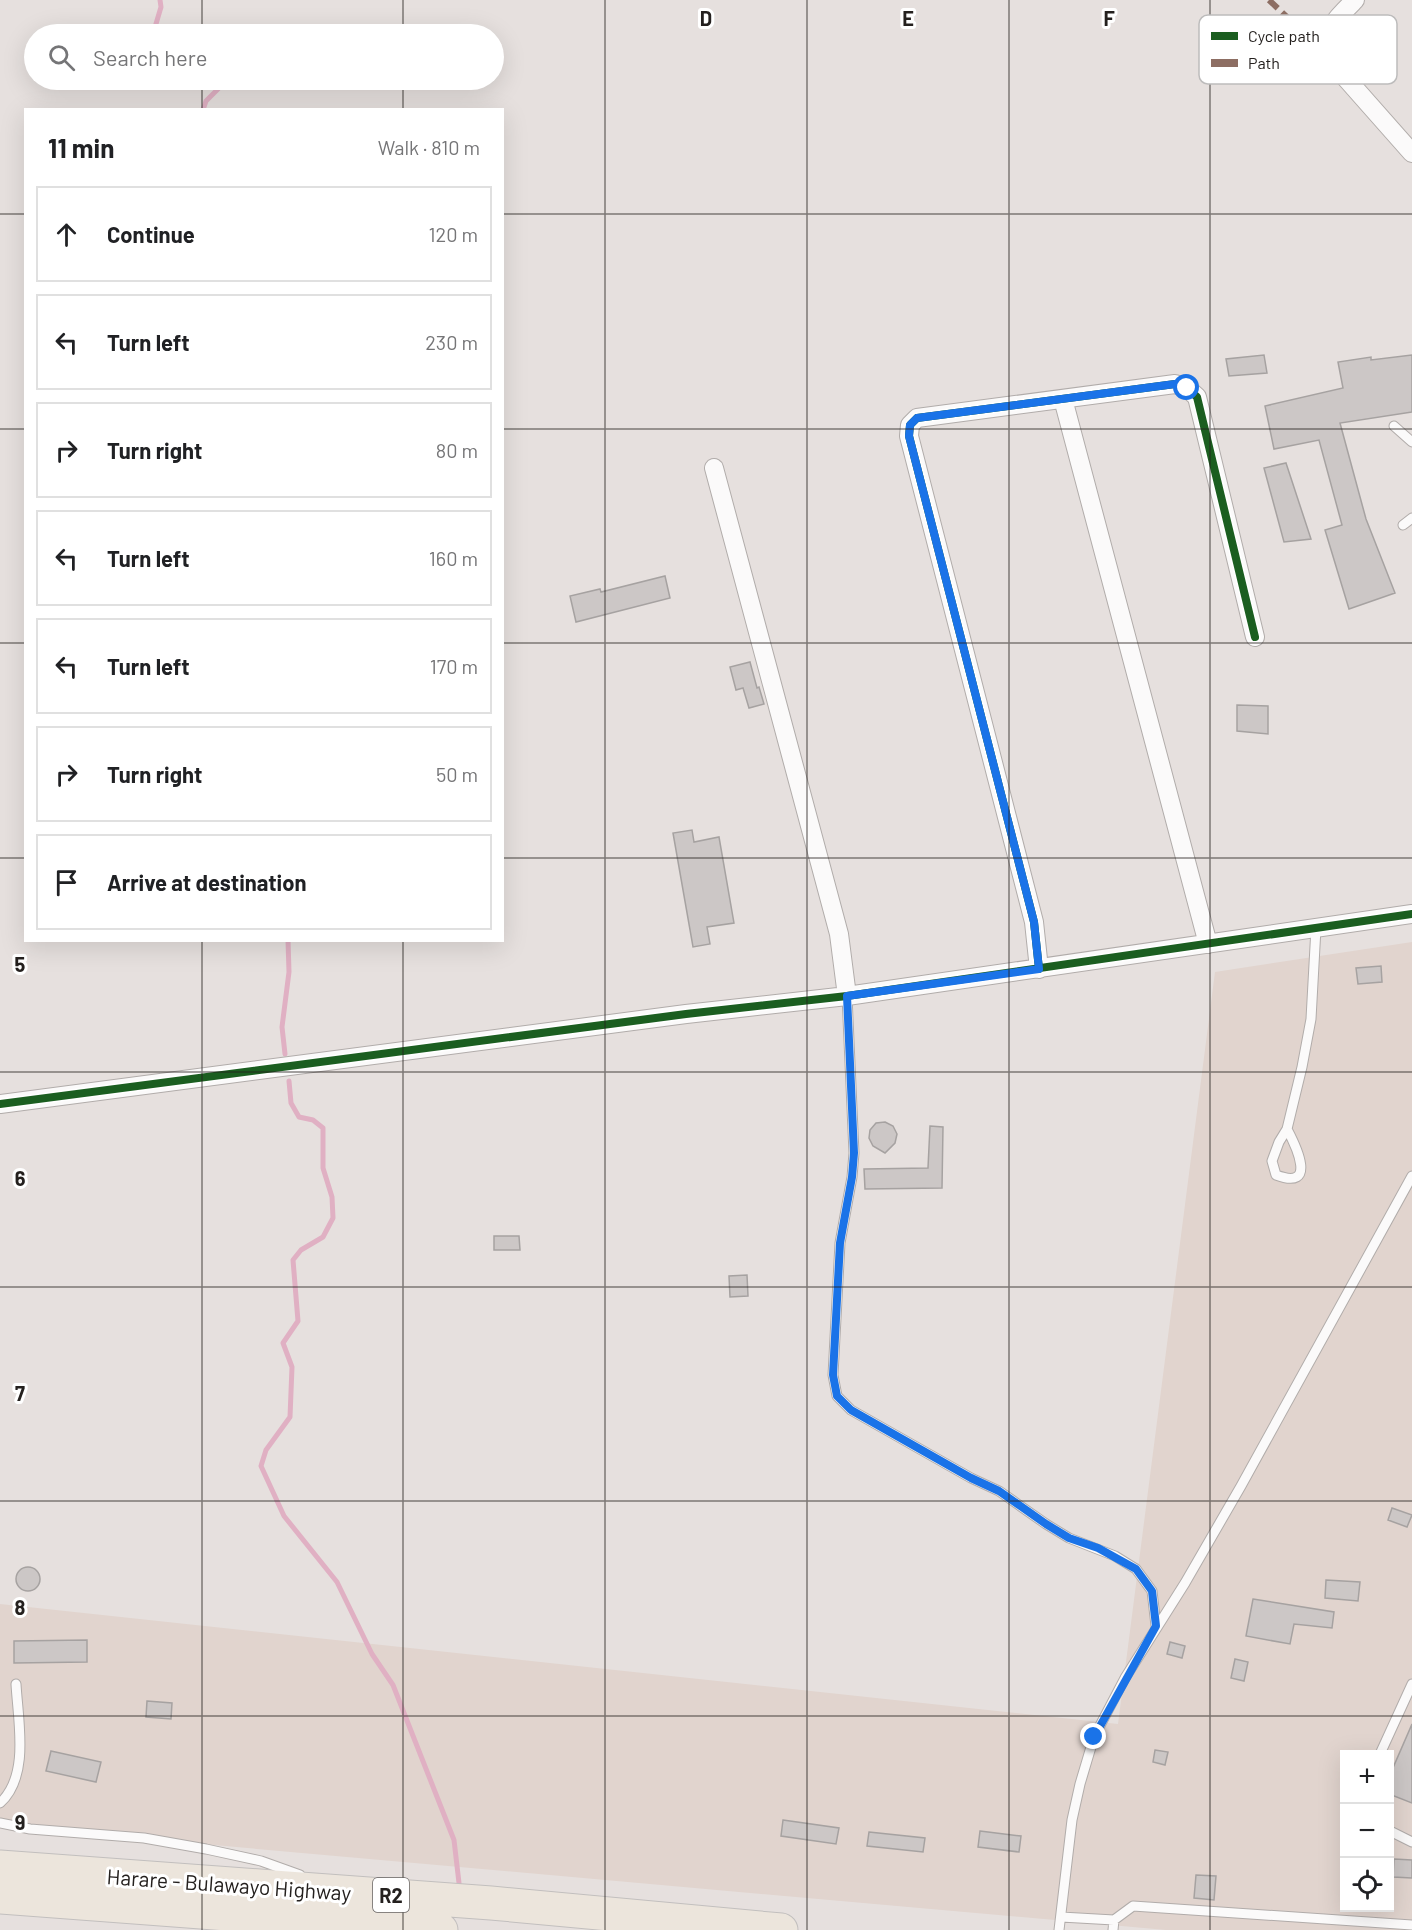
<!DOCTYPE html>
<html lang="en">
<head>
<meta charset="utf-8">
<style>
  body { margin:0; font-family:Barlow,sans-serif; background:#f6f6f6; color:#202124 }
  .controls { position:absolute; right:18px; bottom:18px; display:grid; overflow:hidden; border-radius:0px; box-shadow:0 6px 24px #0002 }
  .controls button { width:54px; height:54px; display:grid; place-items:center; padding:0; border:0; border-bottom:2px solid #e0e0e0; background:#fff; color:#202124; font:30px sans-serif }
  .stop { position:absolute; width:18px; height:18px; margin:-14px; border:4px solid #1a73e8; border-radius:50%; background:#fff }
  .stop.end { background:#1a73e8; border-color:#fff; box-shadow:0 2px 6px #0008 }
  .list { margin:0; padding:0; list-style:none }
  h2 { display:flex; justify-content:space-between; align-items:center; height:78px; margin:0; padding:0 24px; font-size:26px }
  h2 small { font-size:20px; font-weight:400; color:#757577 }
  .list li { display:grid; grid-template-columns:39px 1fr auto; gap:18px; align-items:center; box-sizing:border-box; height:96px; margin:0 12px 12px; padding:0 12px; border:2px solid #e0e0e0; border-radius:0px }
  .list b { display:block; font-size:22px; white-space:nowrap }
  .list em { font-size:20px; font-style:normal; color:#757577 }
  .icon { flex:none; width:33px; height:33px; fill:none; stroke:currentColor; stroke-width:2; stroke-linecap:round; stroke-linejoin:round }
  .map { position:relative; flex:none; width:1412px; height:1930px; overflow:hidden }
  .search { position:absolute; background:#fff; box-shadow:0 6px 24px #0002; left:24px; top:24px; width:480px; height:66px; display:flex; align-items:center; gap:15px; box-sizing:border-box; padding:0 21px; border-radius:33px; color:#757577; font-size:22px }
  .panel { position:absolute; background:#fff; box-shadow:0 6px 24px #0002; left:24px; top:108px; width:480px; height:834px; border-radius:0px }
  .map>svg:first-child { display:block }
</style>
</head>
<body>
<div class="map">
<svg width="1412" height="1930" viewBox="0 0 1412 1930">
  <rect width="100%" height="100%" fill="#e6e0de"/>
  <!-- built -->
  <path fill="#e1d4ce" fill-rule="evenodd" d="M1412,942V1930H1166L0,1826V1604L1118,1724L1215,972ZM1344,1754H1390V1908H1344Z"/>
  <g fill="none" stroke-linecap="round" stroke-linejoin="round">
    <!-- stream -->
    <path stroke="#e0b0c3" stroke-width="5" d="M153,34L161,7L160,0
      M203,110L206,101L222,85L223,80
      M285,1054L282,1027L289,972L288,940
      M289,1081L291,1103L299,1117L313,1120L323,1128V1168L332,1197L333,1218L323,1237L301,1250L293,1260L298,1321L283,1343L292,1367L290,1417L266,1450L261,1466L284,1516L337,1582L372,1654L393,1685L454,1840L459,1883"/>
  </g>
  <!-- building -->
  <path fill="#ccc7c6" stroke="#a6a2a1" stroke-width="1.5" d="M1264,355L1267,373L1229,376L1226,359Z
    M1412,355V412L1340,423L1366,519L1395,593L1349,609L1325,530L1342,525L1319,440L1274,449L1265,406L1343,388L1338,362L1371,357V360Z
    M1286,463L1311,539L1284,542L1264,468Z
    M665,576L670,598L576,622L570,596L600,589L601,592Z
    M750,662L757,688L759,687L764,704L749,708L743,688L736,690L730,667Z
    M1237,705L1268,706V734L1237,731Z
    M692,830L694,842L719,837L734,923L707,927L710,944L693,947L673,833Z
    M1381,966L1382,982L1358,984L1356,968Z
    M885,1122L893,1126L897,1134L895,1143L885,1153L873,1146L869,1138L870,1130L876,1123Z
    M930,1126L943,1127L942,1188L865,1189L864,1169L928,1168Z
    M494,1236H519L520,1250H494Z
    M747,1275L748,1296L730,1297L729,1276Z
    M1392,1508L1412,1515L1407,1527L1388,1520Z
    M16 1579a12 12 0 1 1 24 0a12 12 0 1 1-24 0Z
    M1326,1580L1360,1582L1358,1601L1325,1598Z
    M1253,1599L1334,1612L1332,1628L1294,1624L1290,1644L1246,1636Z
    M87,1640V1662L14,1663V1641Z
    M1170,1642L1185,1646L1182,1658L1167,1654Z
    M1235,1659L1248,1662L1244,1681L1231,1678Z
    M147,1701L172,1703L171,1719L146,1717Z
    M1412,1724V1803L1389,1794V1777Z
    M1155,1750L1168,1752L1165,1765L1153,1762Z
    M51,1751L101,1762L96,1782L46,1771Z
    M783,1820L839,1828L836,1844L781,1836Z
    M980,1831L1021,1836L1019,1852L978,1847Z
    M869,1832L925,1838L923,1852L867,1846Z
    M1394,1859L1412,1860V1878L1393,1877Z
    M1196,1875L1216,1876L1214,1900L1194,1898Z"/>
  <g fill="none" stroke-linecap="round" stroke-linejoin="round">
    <defs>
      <path id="lane" d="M1394,426L1412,442
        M1403,525L1412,518
        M847,996L854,1153L852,1177L840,1243L833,1375L837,1396L851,1410L971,1478L999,1491L1046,1524L1069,1538L1115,1556L1136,1569L1152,1591L1156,1626
        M1287,1129C1296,1146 1318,1191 1276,1175L1272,1161L1279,1142L1287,1129L1302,1067L1311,1019L1316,928
        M1380,1754L1412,1684
        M0,1803C30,1776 18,1721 16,1684
        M0,1823L30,1829L144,1838L206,1849L261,1861L300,1875
        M1390,1831L1412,1842
        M1061,1917L1114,1920
        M1059,1930L1072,1820L1080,1784L1094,1737L1125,1678L1185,1583L1241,1486L1412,1176
        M1113,1930L1114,1920L1133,1906L1412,1925"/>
      <path id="street" d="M1355,0C1332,23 1319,34 1336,67L1412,153
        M1063,399L1208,944
        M714,468L839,934L847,996
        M1039,969L1034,922L909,436L910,425L917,418L1175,384L1187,388L1197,397L1255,637
        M0,1104L686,1014L847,996L1412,914"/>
      <path id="highway" d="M0,1867L491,1903L781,1930
        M0,1897L441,1930"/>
    </defs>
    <!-- lane casing -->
    <use href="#lane" stroke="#b1acaa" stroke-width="11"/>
    <!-- street casing -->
    <use href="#street" stroke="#b1acaa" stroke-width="20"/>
    <!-- highway casing -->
    <use href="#highway" stroke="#c2bfbe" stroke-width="35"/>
    <!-- lane -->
    <use href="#lane" stroke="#fbfafa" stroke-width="9"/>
    <!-- street -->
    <use href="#street" stroke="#fbfafa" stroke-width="18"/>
    <!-- highway -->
    <use href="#highway" stroke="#ece5dc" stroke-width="33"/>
    <!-- quiet -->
    <path stroke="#8d6e63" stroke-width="6" stroke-dasharray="12 6" stroke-linecap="butt" d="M1269,0L1290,20L1327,38"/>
    <defs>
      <path id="cycleway" d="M1039,969L1034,922L909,436L910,425L917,418L1175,384L1187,388L1197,397L1255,637
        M0,1104L686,1014L847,996L1412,914"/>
    </defs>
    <!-- cycleway casing -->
    <use href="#cycleway" stroke="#fff" stroke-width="11"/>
    <!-- cycleway -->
    <use href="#cycleway" stroke="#1b5e20" stroke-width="8"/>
  </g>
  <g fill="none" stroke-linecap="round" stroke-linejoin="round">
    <!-- route -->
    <path stroke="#1a73e8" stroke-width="8" d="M1094,1737L1156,1626L1152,1591L1136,1569L1098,1548L1069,1538L1046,1524L999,1491L971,1478L851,1410L837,1396L833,1375L840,1243L852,1177L854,1153L847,996L1039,969L1034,922L909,436L910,425L917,418L1175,384L1187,388"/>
  </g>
  <!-- grid -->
  <path fill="none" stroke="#24201e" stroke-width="1.5" stroke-opacity="0.55" d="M202,0V34M403,0V34M605,0V1930M807,0V1930M1009,0V1930M1210,0V1930M202,80V110M403,80V110M0,214H26M502,214H1412M0,429H26M502,429H1412M0,643H26M502,643H1412M0,858H26M502,858H1412M202,940V1930M403,940V1930M0,1072H1412M0,1287H1412M0,1501H1412M0,1716H1412"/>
  <g text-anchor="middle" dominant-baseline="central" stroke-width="6" stroke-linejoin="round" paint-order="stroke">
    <!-- shield labels -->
    <rect fill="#fff" stroke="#666362" stroke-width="1.5" x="373" y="1878" width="36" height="34" rx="4.5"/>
    <g font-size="20" font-weight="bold" fill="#24201e">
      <text x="391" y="1895">R2</text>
    </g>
    <!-- street labels -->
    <g font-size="21" fill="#24201e" stroke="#fff">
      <text transform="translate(229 1884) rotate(4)">Harare - Bulawayo Highway</text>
    </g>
  </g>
  <!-- legend -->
  <rect x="1199" y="15" width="198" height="69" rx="9" fill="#fff" stroke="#bdbcbc" stroke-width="1.5"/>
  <rect x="1211" y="32" width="27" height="8" fill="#1b5e20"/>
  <rect x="1211" y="59" width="27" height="8" fill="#8d6e63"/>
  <g font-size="16" fill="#24201e">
    <text x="1248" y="42">Cycle path</text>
    <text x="1248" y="69">Path</text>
  </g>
  <g font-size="20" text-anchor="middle" font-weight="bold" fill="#24201e" stroke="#fff" stroke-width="6" stroke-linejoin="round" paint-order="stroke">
    <text x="706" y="26">D</text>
    <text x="908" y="26">E</text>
    <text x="1109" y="26">F</text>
    <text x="20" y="972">5</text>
    <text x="20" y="1186">6</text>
    <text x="20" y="1401">7</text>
    <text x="20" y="1615">8</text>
    <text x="20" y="1830">9</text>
  </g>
</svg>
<div class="controls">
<button>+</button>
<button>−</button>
<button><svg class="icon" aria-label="locate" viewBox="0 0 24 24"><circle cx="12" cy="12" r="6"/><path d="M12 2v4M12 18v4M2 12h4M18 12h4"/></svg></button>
</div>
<div class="stop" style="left:1187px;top:388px"></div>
<div class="stop end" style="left:1094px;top:1737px"></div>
<div class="search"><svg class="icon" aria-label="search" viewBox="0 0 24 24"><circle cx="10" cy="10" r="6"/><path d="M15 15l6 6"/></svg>Search here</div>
<section class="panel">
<h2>11 min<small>Walk · 810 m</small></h2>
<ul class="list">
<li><svg class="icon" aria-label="ahead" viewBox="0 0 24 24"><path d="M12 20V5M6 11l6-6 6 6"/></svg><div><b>Continue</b></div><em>120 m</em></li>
<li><svg class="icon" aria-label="left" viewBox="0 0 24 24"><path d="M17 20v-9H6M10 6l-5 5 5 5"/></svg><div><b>Turn left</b></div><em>230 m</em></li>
<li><svg class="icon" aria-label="right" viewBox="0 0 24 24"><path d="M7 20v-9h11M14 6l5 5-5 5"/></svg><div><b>Turn right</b></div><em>80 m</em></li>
<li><svg class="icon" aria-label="left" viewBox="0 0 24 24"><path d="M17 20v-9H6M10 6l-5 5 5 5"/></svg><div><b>Turn left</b></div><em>160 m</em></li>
<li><svg class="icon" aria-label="left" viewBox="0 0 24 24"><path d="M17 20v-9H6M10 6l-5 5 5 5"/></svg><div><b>Turn left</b></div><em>170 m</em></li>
<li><svg class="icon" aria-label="right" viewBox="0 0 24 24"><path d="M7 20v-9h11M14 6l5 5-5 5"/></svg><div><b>Turn right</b></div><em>50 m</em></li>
<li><svg class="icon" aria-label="arrive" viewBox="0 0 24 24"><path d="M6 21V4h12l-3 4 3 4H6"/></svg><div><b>Arrive at destination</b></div></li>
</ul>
</section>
</div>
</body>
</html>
